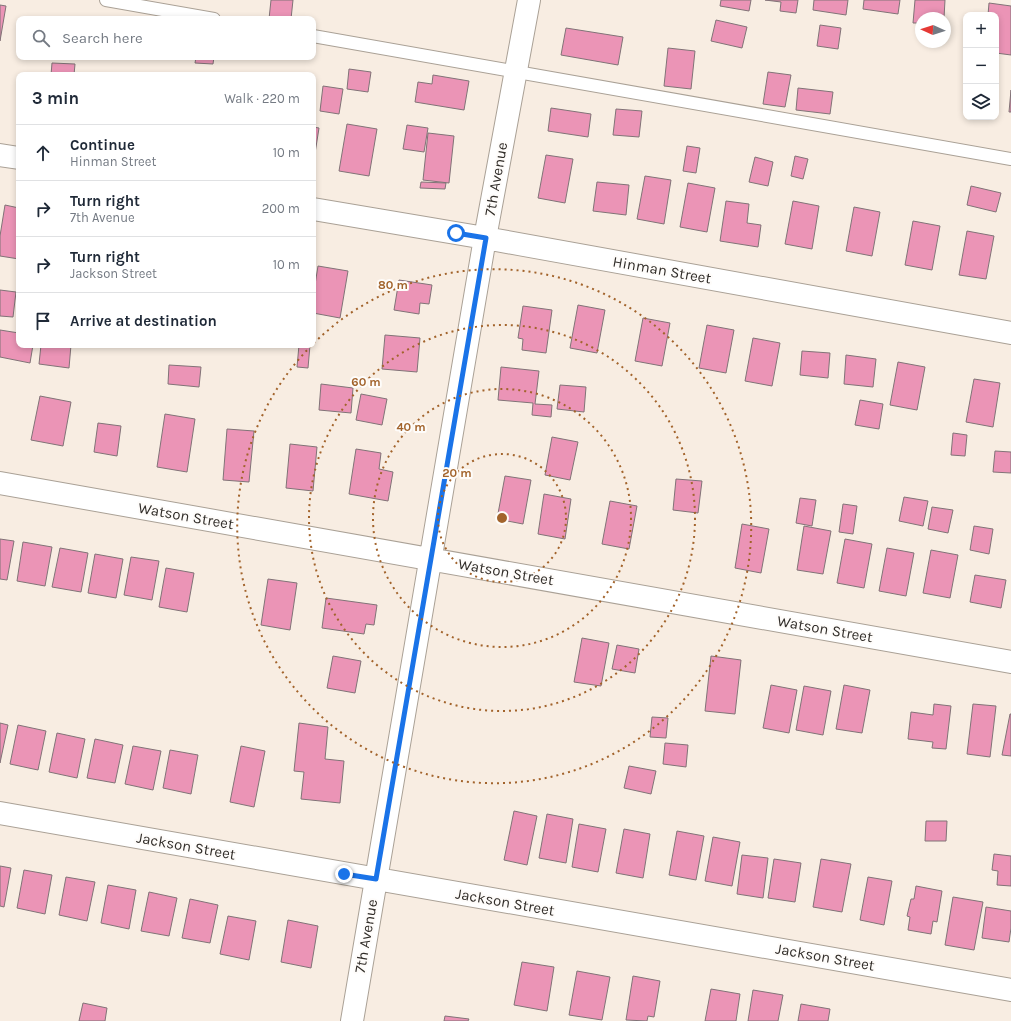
<!DOCTYPE html>
<html lang="en">
<head>
<meta charset="utf-8">
<style>
  body { margin:0; font-family:Karla,sans-serif; background:#f6f6f7; color:#1f2937 }
  .controls { position:absolute; right:12px; top:12px; display:grid; overflow:hidden; border-radius:8px; box-shadow:0 2px 6px #0003 }
  .controls button { width:36px; height:36px; display:grid; place-items:center; padding:0; border:0; border-bottom:1px solid #e0e1e3; background:#fff; color:#1f2937; font:20px sans-serif }
  .compass { position:absolute; left:915px; top:12px; width:36px; height:36px; border-radius:50%; background:#fff; box-shadow:0 2px 6px #0003; rotate:273deg }
  .stop { position:absolute; width:12px; height:12px; margin:-9px; border:3px solid #1a73e8; border-radius:50%; background:#fff }
  .stop.end { background:#1a73e8; border-color:#fff; box-shadow:0 1px 4px #0008 }
  .list { margin:0; padding:0; list-style:none }
  h2 { display:flex; justify-content:space-between; align-items:center; height:52px; margin:0; padding:0 16px; font-size:17px }
  h2 small { font-size:13px; font-weight:400; color:#747a83 }
  .list li { display:grid; grid-template-columns:26px 1fr auto; gap:12px; align-items:center; box-sizing:border-box; height:56px; padding:0 16px; border-top:1px solid #e0e1e3 }
  .list b { display:block; font-size:15px; white-space:nowrap }
  .list p { margin:0; font-size:13px; white-space:nowrap; color:#747a83 }
  .list em { font-size:13px; font-style:normal; color:#747a83 }
  .icon { flex:none; width:22px; height:22px; fill:none; stroke:currentColor; stroke-width:2; stroke-linecap:round; stroke-linejoin:round }
  .map { position:relative; flex:none; width:1011px; height:1021px; overflow:hidden }
  .search { position:absolute; background:#fff; box-shadow:0 2px 6px #0003; left:16px; top:16px; width:300px; height:44px; display:flex; align-items:center; gap:10px; box-sizing:border-box; padding:0 14px; border-radius:8px; color:#747a83; font-size:15px }
  .panel { position:absolute; background:#fff; box-shadow:0 2px 6px #0003; left:16px; top:72px; width:300px; height:276px; border-radius:8px }
  .map>svg:first-child { display:block }
</style>
</head>
<body>
<div class="map">
<svg width="1011" height="1021" viewBox="0 0 1011 1021">
  <rect width="100%" height="100%" fill="#f8ede2"/>
  <!-- building -->
  <path fill="#eb94b6" stroke="#817377" d="M271,0H293L291,19H269Z
    M721,0H751L749,11L720,6Z
    M765,0H798L796,13L780,11L781,2Z
    M814,0H848L846,15L813,10Z
    M864,0H900L898,14L863,9Z
    M915,0H945L944,18H921V23H913Z
    M989,3L1011,6V55L996,53V15H988Z
    M0,5L6,6L0,41Z
    M716,20L747,27L742,48L711,41Z
    M820,25L841,28L838,49L817,46Z
    M566,28L623,37L618,65L561,55Z
    M668,48L695,51L691,89L664,86Z
    M196,57H214L213,64L195,63Z
    M52,63L75,64L74,75H51Z
    M349,69L371,72L368,92L347,89Z
    M768,72L791,75L785,107L763,104Z
    M433,75L469,81L464,110L415,102L418,82L432,84Z
    M323,86L343,89L339,114L320,111Z
    M798,88L833,92L830,114L796,110Z
    M1011,90V112H1009Z
    M551,108L591,114L588,137L548,131Z
    M616,109L642,111L639,137L613,135Z
    M347,124L377,129L369,176L339,171Z
    M407,125L428,128L424,152L403,149Z
    M313,127L319,128L313,166Z
    M428,133L454,136L449,183L423,180Z
    M687,146L700,148L696,173L683,171Z
    M546,155L573,159L565,203L538,198Z
    M795,156L808,159L803,179L791,176Z
    M755,157L773,162L768,186L749,182Z
    M645,176L671,180L664,224L637,219Z
    M421,182L446,183L445,189L420,188Z
    M597,182L629,185L626,215L593,211Z
    M688,183L715,188L707,232L680,227Z
    M971,186L1001,193L996,212L967,205Z
    M726,201L749,204L747,223L761,225L758,247L720,241Z
    M793,201L819,206L812,249L785,244Z
    M5,205L19,208V259L0,256V236Z
    M854,207L880,212L872,256L846,251Z
    M913,221L940,226L932,270L905,265Z
    M967,231L994,236L986,279L959,275Z
    M318,266L348,271L340,318L313,313V297Z
    M399,280L432,285L429,304L420,303L419,314L394,310Z
    M0,290L16,292L13,317L0,316Z
    M578,305L605,310L597,353L570,348Z
    M523,306L552,310L546,353L522,350L523,339L518,338Z
    M643,318L670,323L662,366L635,361Z
    M707,325L734,330L726,373L699,368Z
    M0,330L19,333V345H33L30,363L0,357Z
    M385,335L420,338L417,372L382,369Z
    M753,338L780,343L772,386L745,381Z
    M41,345H71L69,368L39,364Z
    M299,345H310L308,368L297,367Z
    M802,351L830,353L828,378L800,375Z
    M846,355L876,359L873,387L844,384Z
    M898,362L925,367L917,410L890,405Z
    M169,365L201,367L199,387L168,384Z
    M501,367L539,371L535,404L552,405L551,417L532,415L533,403L498,400Z
    M974,379L1000,383L993,427L966,422Z
    M321,384L353,388L351,413L319,410Z
    M560,385L586,387L584,412L557,409Z
    M361,394L387,399L382,425L356,420Z
    M40,396L71,402L63,446L31,440Z
    M860,400L883,404L879,429L855,425Z
    M165,414L195,419L187,472L157,467Z
    M98,423L121,426L117,456L94,452Z
    M227,429L254,431L249,482L223,480Z
    M953,433L967,435L965,456L951,455Z
    M552,437L578,442L570,480L545,475Z
    M290,444L317,447L313,491L286,488Z
    M356,449L381,453L379,469L393,472L388,501L349,494Z
    M995,451L1011,452V473L993,472Z
    M505,476L531,480L523,524L497,519Z
    M676,479L702,481L698,513L673,510Z
    M544,494L571,499L565,539L538,534Z
    M904,497L928,501L923,526L899,521Z
    M800,498L816,500L812,526L796,523Z
    M610,501L637,506L629,549L602,544Z
    M843,504L857,506L853,534L839,532Z
    M932,507L953,510L948,533L928,529Z
    M742,524L769,529L761,573L735,568Z
    M804,526L831,531L823,574L797,570Z
    M974,526L993,529L989,554L970,550Z
    M0,539L14,541L7,580L0,579Z
    M845,539L872,544L864,588L837,583Z
    M23,542L52,547L45,586L17,581Z
    M60,548L88,553L81,592L52,587Z
    M887,548L914,553L906,596L879,591Z
    M931,550L958,555L950,598L923,593Z
    M95,554L123,559L116,598L88,593Z
    M131,557L159,561L152,600L124,595Z
    M166,568L194,573L187,612L159,607Z
    M975,575L1006,580L1001,608L970,602Z
    M268,579L297,583L290,630L261,625Z
    M326,598L377,605L374,625L366,624L364,634L322,628Z
    M582,638L609,643L601,686L574,682Z
    M617,645L639,649L635,673L612,669Z
    M333,656L361,661L355,693L327,688Z
    M711,656L741,660L735,714L705,711Z
    M771,685L797,690L789,733L763,728Z
    M844,685L870,690L862,733L836,729Z
    M804,686L831,691L823,735L796,730Z
    M934,704L951,706L946,749L932,748L933,742L908,739L911,712L933,715Z
    M973,704L996,706L990,757L967,754Z
    M1010,714H1011V756L1002,755Z
    M652,717L668,718L666,738L650,737Z
    M0,723L8,725L0,763Z
    M299,723L328,727L325,759L344,761L340,803L301,799L304,772L294,771Z
    M18,725L46,731L38,770L10,764Z
    M57,733L85,739L77,778L49,772Z
    M95,739L123,745L115,783L87,778Z
    M665,743L688,745L686,767L663,764Z
    M133,746L161,751L153,790L125,784Z
    M241,746L265,751L254,807L230,802Z
    M170,750L198,755L191,794L163,788Z
    M629,766L656,771L651,794L624,788Z
    M514,811L537,816L527,865L504,860Z
    M547,814L573,819L566,863L539,858Z
    M926,821H947L946,841H925Z
    M579,824L606,829L598,872L572,867Z
    M624,829L650,834L643,878L616,873Z
    M677,831L704,836L696,880L669,875Z
    M713,837L740,842L732,886L705,881Z
    M994,854L1011,856V886L997,885L998,871L992,870Z
    M742,855L768,858L763,898L737,894Z
    M774,859L801,863L795,902L768,898Z
    M821,859L851,864L842,912L813,907Z
    M0,866L11,868L4,907L0,906Z
    M24,870L52,875L45,914L17,908Z
    M66,877L95,882L87,921L59,915Z
    M868,877L892,881L884,925L860,920Z
    M108,885L136,890L129,929L101,923Z
    M916,886L942,891L937,922L933,921L931,934L908,930L910,917L907,916L911,899H914Z
    M149,892L177,898L169,936L141,931Z
    M953,897L983,902L974,950L945,945Z
    M190,899L218,905L210,943L182,938Z
    M986,907L1011,911V928L1009,942L982,938Z
    M228,916L256,921L249,960L220,954Z
    M288,920L318,926L311,968L281,962Z
    M522,962L554,967L547,1011L514,1005Z
    M577,971L610,977L602,1020L569,1015Z
    M633,976L660,981L654,1017L648,1016L647,1021L626,1020Z
    M711,989L740,994L736,1021H705Z
    M753,990L783,995L778,1021H748Z
    M83,1003L107,1008L105,1021H79Z
    M801,1004L830,1009L828,1021H798Z
    M445,1016L469,1019L468,1021H444Z"/>
  <g fill="none" stroke-linecap="round" stroke-linejoin="round">
    <defs>
      <path id="lane" d="M106,0L214,19
        M313,36L1011,159"/>
      <path id="street" d="M0,155L19,158
        M313,209L485,238L1011,333
        M0,483L1011,662
        M0,813L1011,990
        M352,1021L485,238L529,0"/>
    </defs>
    <!-- lane casing -->
    <use href="#lane" stroke="#aaa196" stroke-width="14"/>
    <!-- street casing -->
    <use href="#street" stroke="#aaa196" stroke-width="24"/>
    <!-- lane -->
    <use href="#lane" stroke="#fff" stroke-width="12"/>
    <!-- street -->
    <use href="#street" stroke="#fff" stroke-width="22"/>
  </g>
  <g fill="none" stroke-linecap="round" stroke-linejoin="round">
    <!-- route -->
    <path stroke="#1a73e8" stroke-width="5" d="M344,874L376,879L486,238L456,233"/>
  </g>
  <!-- distance rings -->
  <g fill="none" stroke="#a2632b" stroke-width="2" stroke-dasharray="2 4">
    <circle cx="502" cy="518" r="64"/>
    <circle cx="502" cy="518" r="129"/>
    <circle cx="502" cy="518" r="193"/>
    <path d="M314 343A257 257 0 1 1 311 346"/>
  </g>
  <g text-anchor="middle" dominant-baseline="central" stroke-width="4" stroke-linejoin="round" paint-order="stroke">
    <!-- street labels -->
    <g font-size="15" fill="#312d29" stroke="#fefcfa">
      <text transform="translate(496 179) rotate(-80)">7th Avenue</text>
      <text transform="translate(662 270) rotate(10)">Hinman Street</text>
      <text transform="translate(186 516) rotate(10)">Watson Street</text>
      <text transform="translate(506 572) rotate(10)">Watson Street</text>
      <text transform="translate(825 629) rotate(10)">Watson Street</text>
      <text transform="translate(186 846) rotate(10)">Jackson Street</text>
      <text transform="translate(505 902) rotate(10)">Jackson Street</text>
      <text transform="translate(366 936) rotate(-80)">7th Avenue</text>
      <text transform="translate(825 957) rotate(10)">Jackson Street</text>
    </g>
  </g>
  <circle cx="502" cy="518" r="6" fill="#a2632b" stroke="#fefcfa" stroke-width="2"/>
  <g font-size="12" text-anchor="middle" font-weight="bold" fill="#a2632b" stroke="#fefcfa" stroke-width="4" stroke-linejoin="round" paint-order="stroke">
    <text x="393" y="289">80 m</text>
    <text x="366" y="386">60 m</text>
    <text x="411" y="431">40 m</text>
    <text x="457" y="477">20 m</text>
  </g>
</svg>
<div class="controls">
<button>+</button>
<button>−</button>
<button><svg class="icon" aria-label="layers" viewBox="0 0 24 24"><path d="M12 4l9 5-9 5-9-5zM3 14l9 5 9-5"/></svg></button>
</div>
<svg class="compass" viewBox="-18 -18 36 36"><path d="M0-13l5 13h-10z" fill="#e53935"/><path d="M0 13l5-13h-10z" fill="#747a83"/></svg>
<div class="stop" style="left:456px;top:233px"></div>
<div class="stop end" style="left:344px;top:874px"></div>
<div class="search"><svg class="icon" aria-label="search" viewBox="0 0 24 24"><circle cx="10" cy="10" r="6"/><path d="M15 15l6 6"/></svg>Search here</div>
<section class="panel">
<h2>3 min<small>Walk · 220 m</small></h2>
<ul class="list">
<li><svg class="icon" aria-label="ahead" viewBox="0 0 24 24"><path d="M12 20V5M6 11l6-6 6 6"/></svg><div><b>Continue</b><p>Hinman Street</p></div><em>10 m</em></li>
<li><svg class="icon" aria-label="right" viewBox="0 0 24 24"><path d="M7 20v-9h11M14 6l5 5-5 5"/></svg><div><b>Turn right</b><p>7th Avenue</p></div><em>200 m</em></li>
<li><svg class="icon" aria-label="right" viewBox="0 0 24 24"><path d="M7 20v-9h11M14 6l5 5-5 5"/></svg><div><b>Turn right</b><p>Jackson Street</p></div><em>10 m</em></li>
<li><svg class="icon" aria-label="arrive" viewBox="0 0 24 24"><path d="M6 21V4h12l-3 4 3 4H6"/></svg><div><b>Arrive at destination</b></div></li>
</ul>
</section>
</div>
</body>
</html>
